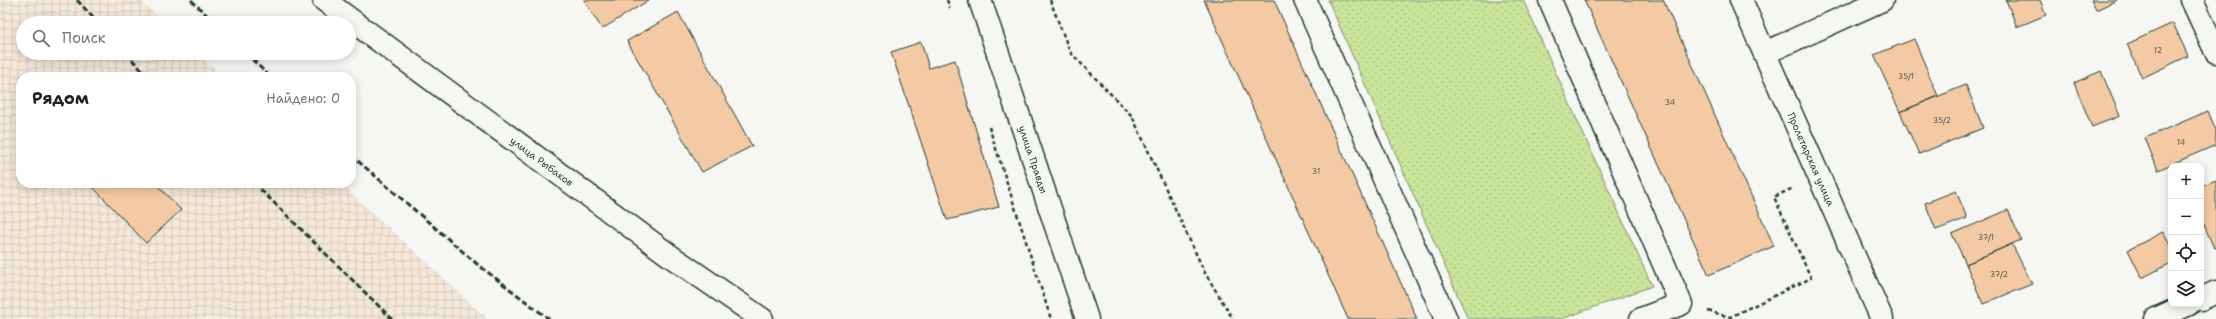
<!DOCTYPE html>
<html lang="ru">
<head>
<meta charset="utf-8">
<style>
  body { margin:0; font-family:"Shantell Sans",sans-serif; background:#f6f6f6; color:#222 }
  .controls { position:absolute; right:12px; bottom:12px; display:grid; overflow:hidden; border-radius:8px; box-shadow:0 2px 10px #0003 }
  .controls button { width:36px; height:36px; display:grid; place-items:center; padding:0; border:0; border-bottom:1px solid #e0e0e0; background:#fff; color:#222; font:20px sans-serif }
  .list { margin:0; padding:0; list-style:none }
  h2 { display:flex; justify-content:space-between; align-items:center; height:52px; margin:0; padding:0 16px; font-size:17px }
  h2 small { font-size:13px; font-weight:400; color:#767676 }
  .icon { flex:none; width:22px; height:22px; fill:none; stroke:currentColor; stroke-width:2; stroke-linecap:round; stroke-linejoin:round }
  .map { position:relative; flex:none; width:2216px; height:319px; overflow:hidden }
  .search { position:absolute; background:#fff; box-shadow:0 2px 10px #0003; left:16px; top:16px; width:340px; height:44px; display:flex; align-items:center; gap:10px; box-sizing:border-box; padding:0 14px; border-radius:22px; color:#767676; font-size:15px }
  .panel { position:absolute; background:#fff; box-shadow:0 2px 10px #0003; left:16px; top:72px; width:340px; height:116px; border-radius:16px }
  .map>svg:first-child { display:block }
</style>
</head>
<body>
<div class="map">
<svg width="2216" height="319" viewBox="0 0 2216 319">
  <defs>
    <pattern id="industrial-grid" width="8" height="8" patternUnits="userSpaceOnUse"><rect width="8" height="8" fill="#f5e9da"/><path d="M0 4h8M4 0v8" fill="none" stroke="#d2c9bc"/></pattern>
    <pattern id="park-dots" width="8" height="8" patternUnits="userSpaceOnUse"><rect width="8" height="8" fill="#cae49a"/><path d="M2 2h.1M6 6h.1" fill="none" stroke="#adc485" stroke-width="1.8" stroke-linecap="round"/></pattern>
  </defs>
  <rect width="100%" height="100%" fill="#f6f6f2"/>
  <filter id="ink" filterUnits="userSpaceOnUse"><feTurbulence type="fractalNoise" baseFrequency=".025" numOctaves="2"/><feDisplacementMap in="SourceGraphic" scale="8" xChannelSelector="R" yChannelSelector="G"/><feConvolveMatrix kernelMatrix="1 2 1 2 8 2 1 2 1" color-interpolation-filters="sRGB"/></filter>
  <g filter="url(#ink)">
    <!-- industrial -->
    <path fill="url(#industrial-grid)" d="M0,0H139L165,23H23V53H197L224,77H21V183H340L488,319H0Z"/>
    <!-- park -->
    <path fill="url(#park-dots)" stroke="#749067" d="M1328,0H1523L1652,286L1562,319H1468Z"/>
    <!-- building -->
    <path fill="#f3caa3" stroke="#1f3d34" d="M584,0H649L602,29Z
      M1204,0H1274L1417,319H1348Z
      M1584,0H1663L1774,246L1709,275Z
      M2006,0H2040L2046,15L2017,27Z
      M2091,0H2117L2096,10Z
      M678,12L752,146L702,172L627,41Z
      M2173,23L2188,56L2142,78L2127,44Z
      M1914,39L1938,96L1900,112L1874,55Z
      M921,42L929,68L955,60L999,207L947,220L891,52Z
      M2101,71L2120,116L2092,127L2074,83Z
      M1966,85L1983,128L1919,154L1900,112Z
      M2208,111L2216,130V145L2158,170L2145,138Z
      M2216,180V247L2214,248L2201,218V186Z
      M89,183H155L181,210L146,243Z
      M1956,191L1967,218L1936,230L1925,203Z
      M2008,210L2021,240L1966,264L1952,234Z
      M2163,232L2171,247V263L2142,278L2128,250Z
      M2012,244L2032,284L1983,304L1966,264Z"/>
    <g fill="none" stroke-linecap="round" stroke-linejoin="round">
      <defs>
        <g id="minor">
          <path id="s1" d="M324,0L669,255L762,319"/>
          <path d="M1305,0L1446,319"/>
          <path d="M1550,0L1681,304L1641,319"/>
          <path id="s2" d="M1741,0L1882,319"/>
          <path d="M2192,0L2216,52"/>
          <path d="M1765,53L1882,0"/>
          <path d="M2201,299L2216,292"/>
          <path d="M2156,319L2189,304"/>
        </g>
        <g id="major">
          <path id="s3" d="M980,0L1087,319"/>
        </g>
      </defs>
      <!-- minor casing -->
      <use href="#minor" stroke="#1f3d34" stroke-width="25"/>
      <!-- major casing -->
      <use href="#major" stroke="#1f3d34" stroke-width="25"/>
      <!-- path -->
      <path stroke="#1f3d34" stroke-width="2.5" stroke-dasharray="4 3" stroke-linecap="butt" d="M947,0L950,8
        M1050,0L1070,52L1132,116L1205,273L1233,319
        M989,127L1051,319
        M1708,311L1730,317L1811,278L1774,197L1793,188"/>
      <!-- minor -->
      <use href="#minor" stroke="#f6f6f2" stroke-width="22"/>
      <!-- major -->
      <use href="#major" stroke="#f6f6f2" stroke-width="22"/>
      <!-- rail -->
      <path stroke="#1f3d34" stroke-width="3" stroke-dasharray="6 3" stroke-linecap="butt" d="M77,0L98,23
        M191,0L215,23
        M126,53L148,77
        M246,53L270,77
        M351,155L477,264L549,319
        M254,183L392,319"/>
    </g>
  </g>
  <g text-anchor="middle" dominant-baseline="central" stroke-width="3" stroke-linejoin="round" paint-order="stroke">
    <!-- number labels -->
    <g font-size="8" fill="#546050">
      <text x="2158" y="50">12</text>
      <text x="1906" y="76">35/1</text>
      <text x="1670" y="102">34</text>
      <text x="1942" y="120">35/2</text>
      <text x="2181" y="142">14</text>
      <text x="1316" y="171">31</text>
      <text x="1986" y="237">37/1</text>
      <text x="1999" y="274">37/2</text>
    </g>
    <!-- street labels -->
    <g font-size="10" fill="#1f3d34" stroke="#f6f6f2">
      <text stroke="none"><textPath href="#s3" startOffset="168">улица Правды</textPath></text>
      <text stroke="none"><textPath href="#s2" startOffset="174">Пролетарская улица</textPath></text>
      <text stroke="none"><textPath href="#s1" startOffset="271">улица Рыбаков</textPath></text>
    </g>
  </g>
</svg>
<div class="controls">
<button>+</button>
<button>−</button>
<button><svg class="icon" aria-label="locate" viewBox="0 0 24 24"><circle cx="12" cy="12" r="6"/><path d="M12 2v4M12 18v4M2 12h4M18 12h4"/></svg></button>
<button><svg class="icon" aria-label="layers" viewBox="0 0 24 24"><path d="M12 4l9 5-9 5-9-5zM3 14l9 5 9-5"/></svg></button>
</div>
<div class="search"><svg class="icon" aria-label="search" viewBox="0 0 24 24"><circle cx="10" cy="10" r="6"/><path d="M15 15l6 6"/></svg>Поиск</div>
<section class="panel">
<h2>Рядом<small>Найдено: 0</small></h2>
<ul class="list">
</ul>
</section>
</div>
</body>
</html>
